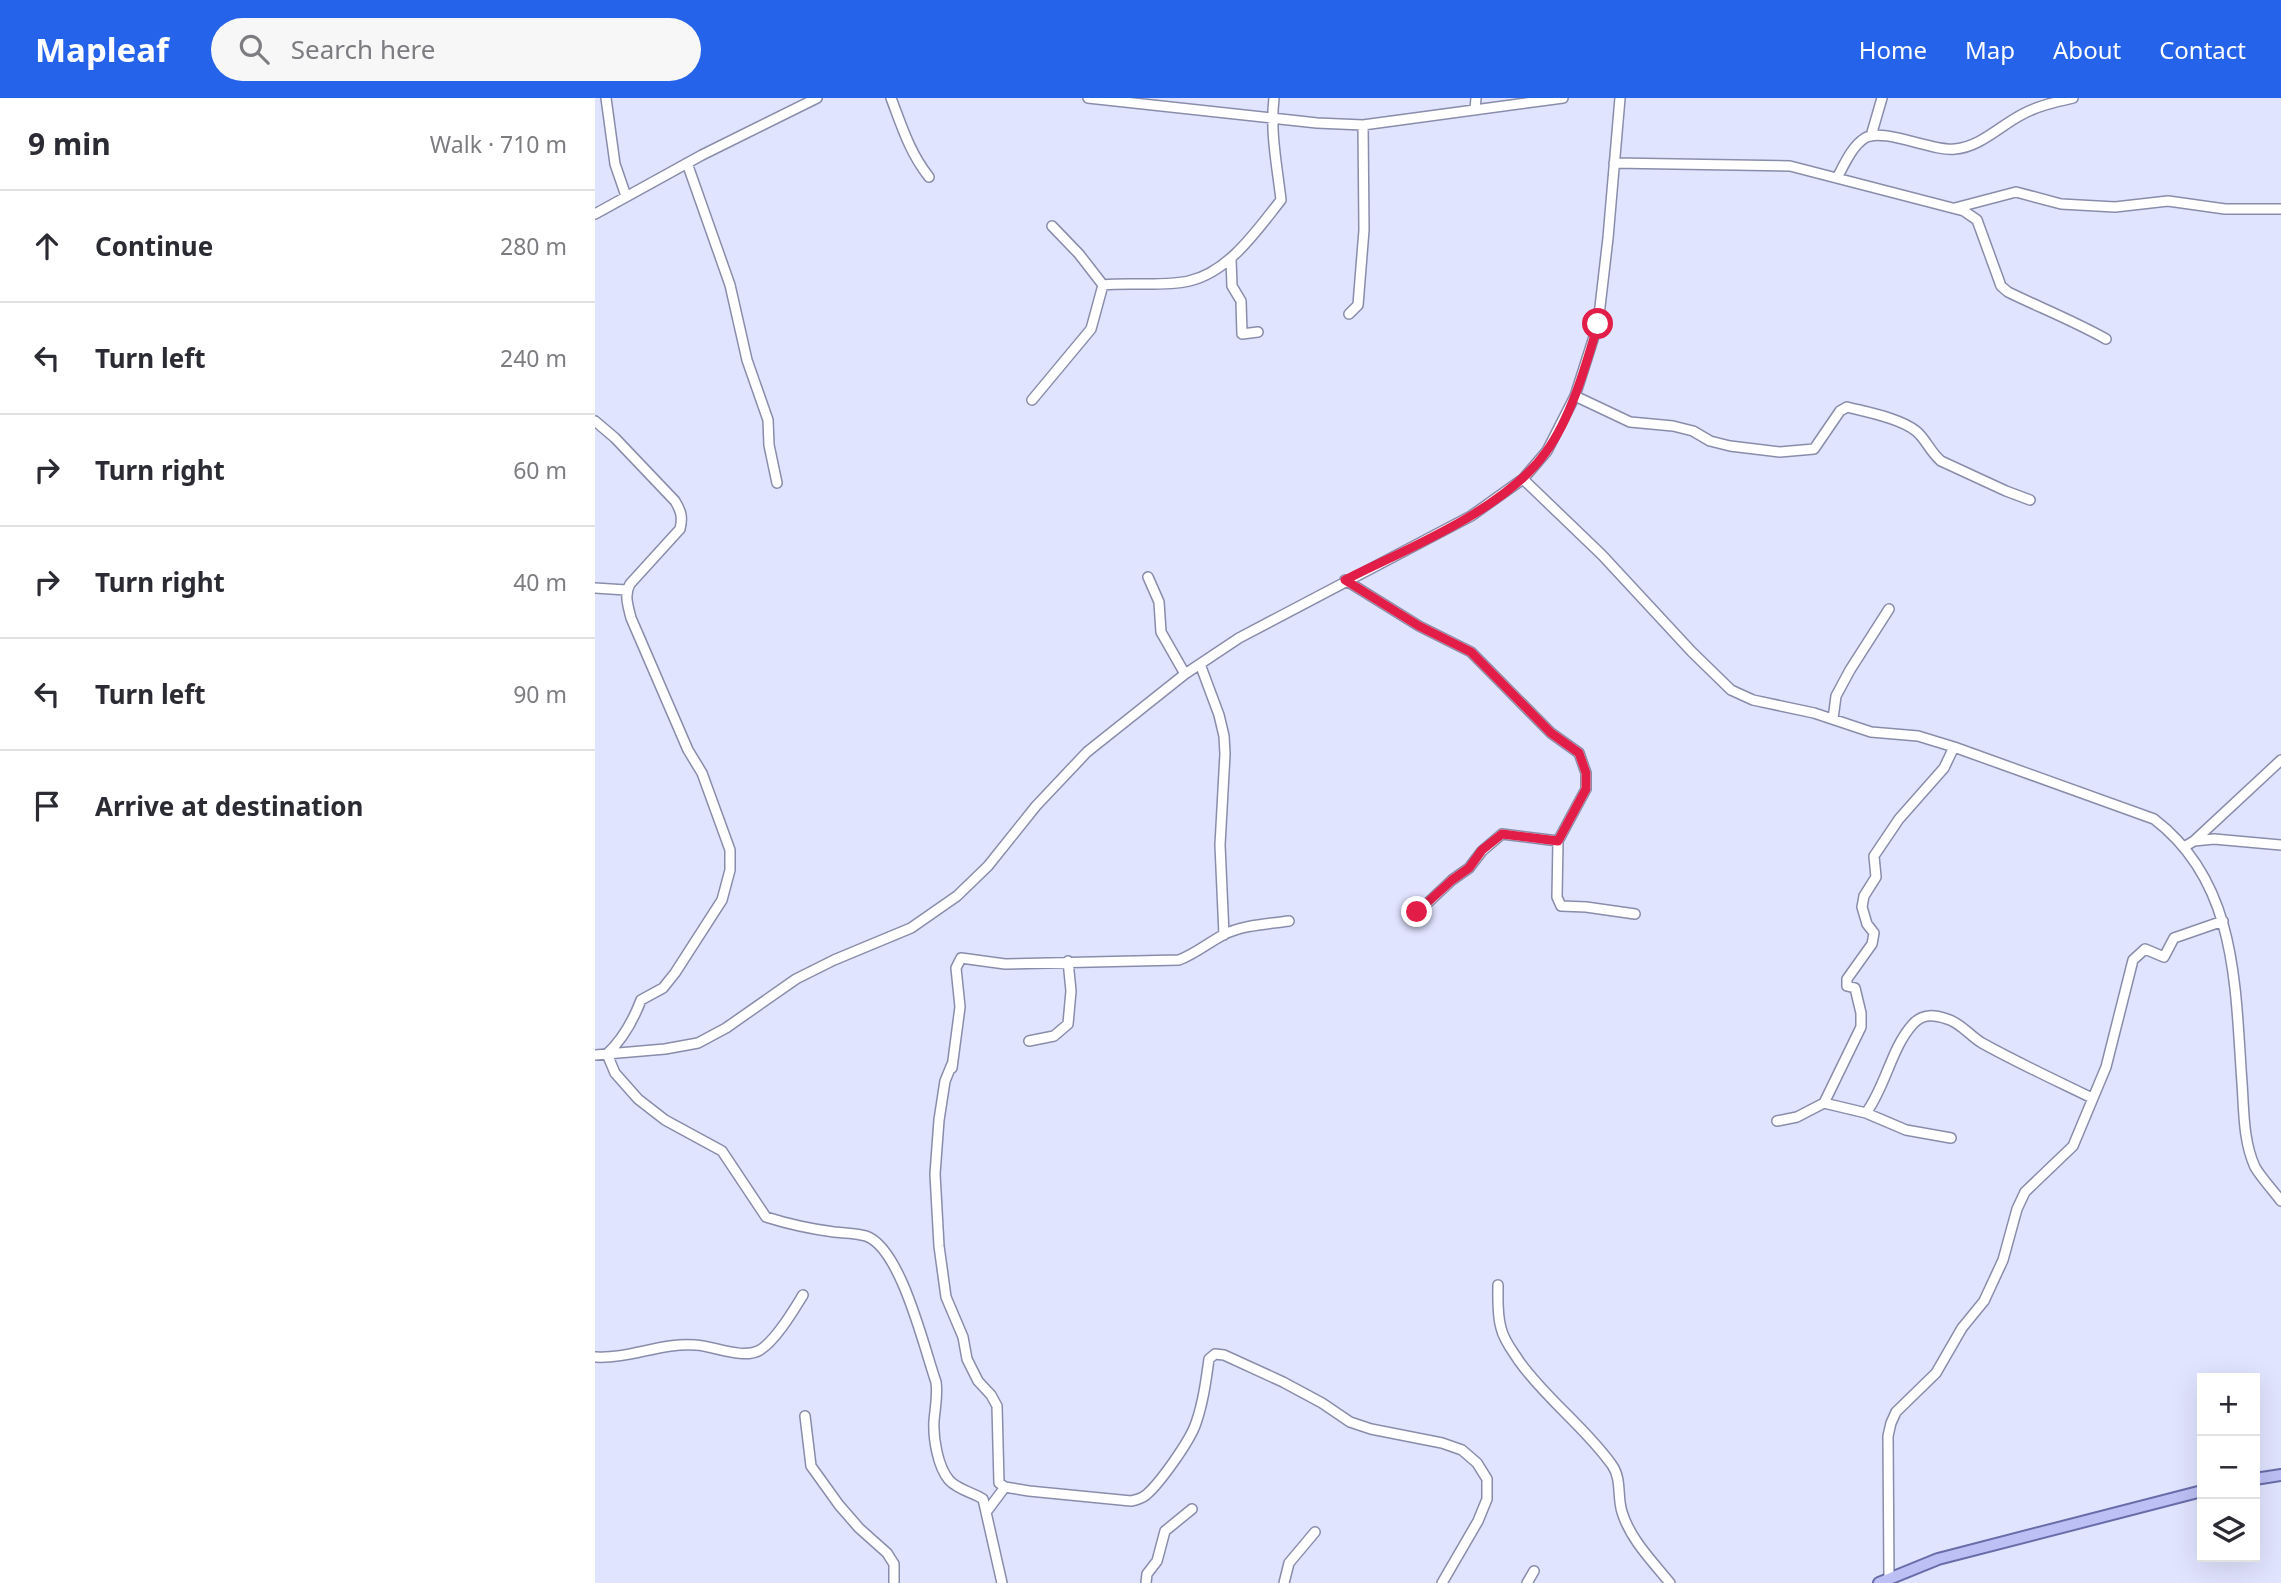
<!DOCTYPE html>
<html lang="en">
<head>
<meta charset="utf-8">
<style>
  body { margin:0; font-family:"Noto Sans",sans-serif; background:#f7f7f7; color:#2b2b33 }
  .controls { position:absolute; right:21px; bottom:21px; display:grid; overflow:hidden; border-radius:0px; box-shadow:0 7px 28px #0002 }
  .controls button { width:63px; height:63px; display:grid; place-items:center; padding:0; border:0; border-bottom:2px solid #e1e1e2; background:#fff; color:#2b2b33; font:35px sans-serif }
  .stop { position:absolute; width:21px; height:21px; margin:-16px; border:5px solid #e11d48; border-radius:50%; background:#fff }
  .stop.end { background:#e11d48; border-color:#fff; box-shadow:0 2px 7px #0008 }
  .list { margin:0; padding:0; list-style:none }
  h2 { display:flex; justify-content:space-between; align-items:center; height:91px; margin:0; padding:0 28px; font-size:30px }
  h2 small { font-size:23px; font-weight:400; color:#7c7c81 }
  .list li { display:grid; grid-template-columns:46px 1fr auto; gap:21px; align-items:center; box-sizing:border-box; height:112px; padding:0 28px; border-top:2px solid #e1e1e2 }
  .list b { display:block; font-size:26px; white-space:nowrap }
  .list em { font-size:23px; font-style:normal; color:#7c7c81 }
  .icon { flex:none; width:38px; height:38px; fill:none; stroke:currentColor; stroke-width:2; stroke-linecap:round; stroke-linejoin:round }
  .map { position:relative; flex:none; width:1686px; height:1485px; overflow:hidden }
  header { display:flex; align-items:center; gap:42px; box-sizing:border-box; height:98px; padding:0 35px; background:#2563eb; color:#fff }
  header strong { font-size:33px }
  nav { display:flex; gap:38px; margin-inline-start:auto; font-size:24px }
  .search { width:490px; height:63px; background:#f7f7f7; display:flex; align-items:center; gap:18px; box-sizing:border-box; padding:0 24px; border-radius:38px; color:#7c7c81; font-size:26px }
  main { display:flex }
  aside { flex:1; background:#fff }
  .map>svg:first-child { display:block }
</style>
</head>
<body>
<header>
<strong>Mapleaf</strong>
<div class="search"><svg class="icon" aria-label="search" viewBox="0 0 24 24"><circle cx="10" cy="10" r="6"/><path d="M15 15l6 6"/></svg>Search here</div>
<nav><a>Home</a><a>Map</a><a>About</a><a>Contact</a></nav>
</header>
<main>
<aside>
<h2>9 min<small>Walk · 710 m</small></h2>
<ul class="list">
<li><svg class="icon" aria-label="ahead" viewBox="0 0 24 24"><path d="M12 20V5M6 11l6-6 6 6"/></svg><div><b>Continue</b></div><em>280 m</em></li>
<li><svg class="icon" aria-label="left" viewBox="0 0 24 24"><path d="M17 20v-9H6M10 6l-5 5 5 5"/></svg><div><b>Turn left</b></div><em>240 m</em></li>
<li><svg class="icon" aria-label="right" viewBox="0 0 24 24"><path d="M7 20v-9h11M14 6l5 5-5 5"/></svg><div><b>Turn right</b></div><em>60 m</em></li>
<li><svg class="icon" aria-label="right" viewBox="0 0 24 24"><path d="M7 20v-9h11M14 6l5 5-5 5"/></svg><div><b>Turn right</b></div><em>40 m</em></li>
<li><svg class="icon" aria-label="left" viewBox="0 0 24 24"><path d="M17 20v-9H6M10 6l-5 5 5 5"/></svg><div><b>Turn left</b></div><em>90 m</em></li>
<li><svg class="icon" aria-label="arrive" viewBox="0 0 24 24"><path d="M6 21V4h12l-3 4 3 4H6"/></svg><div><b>Arrive at destination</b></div></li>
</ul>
</aside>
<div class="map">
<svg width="1686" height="1485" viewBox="0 0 1686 1485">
  <rect width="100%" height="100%" fill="#e1e4ff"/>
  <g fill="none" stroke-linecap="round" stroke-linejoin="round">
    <defs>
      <path id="minor" d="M11,0L20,66L31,98
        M296,0C307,29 315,55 334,79
        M493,0L722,25L768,27L968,0
        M880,12L881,0
        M1276,38L1287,0
        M92,65L135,187L152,262L173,322L174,347L182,385
        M1019,65L1195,68L1369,113L1382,122L1406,188L1413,194C1446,210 1479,223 1511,241
        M1242,80C1249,67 1257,48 1270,40C1288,29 1338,54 1360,51C1385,49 1405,28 1426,17C1442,8 1460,4 1478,0
        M1360,110L1421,94L1466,106L1520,109L1573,103L1630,111H1686
        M0,116L107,57L222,0
        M457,128L484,156L508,187C536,184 567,189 594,183C634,174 662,132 686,102C682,67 675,35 679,0
        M636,161L637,188L646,203L647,236L663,234
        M754,216L763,207L769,132L768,27
        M980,298L1035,324L1078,328L1098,333L1115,343L1135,348L1185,354L1219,351L1245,313L1252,309C1271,314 1305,320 1321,333C1331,341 1335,354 1346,363L1411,393L1435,402
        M437,302L496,231L508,187
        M0,323L20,340L80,403C86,413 88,419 85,431L35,486C29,497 33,508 36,520L93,652L107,675L135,752V772L127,802L80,875L68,890L46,902C38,923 28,941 12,956L20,975L43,1001L70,1022L127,1053L171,1119C193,1126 216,1131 239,1134C249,1135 261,1135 271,1138C306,1150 329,1250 341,1284C343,1298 340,1310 339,1323C338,1341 343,1369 354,1382C363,1392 377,1394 388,1401L407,1485
        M928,381L1007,457L1097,554L1136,592L1158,602L1219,615L1276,634L1323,638L1359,649L1559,721C1643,785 1640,889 1647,985C1649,1012 1648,1043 1660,1069C1667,1081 1678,1092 1686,1103
        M553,479L564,504L566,534L590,576
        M750,482L824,528L876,554L956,635L984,655L991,675V691L963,743L962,799L966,808L991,809L1040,816
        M0,490L31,492
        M605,566L624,617L629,638L630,656L625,747L629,837
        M1238,621L1241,598L1255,572L1294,511
        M1599,743L1619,741L1686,747
        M1589,749L1599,743L1686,662
        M823,814L857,782L874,770L887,753L907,736L963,743
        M434,943L459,938L473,926L476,893L473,863
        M0,957L70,951L103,945L131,930L201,881L239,862L316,830L362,798L393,768L441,708L492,654L590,576L644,540L876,418L928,381L952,353L980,298L1003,226L1013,140L1025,0
        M357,966L350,983L344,1022L340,1076L344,1148L351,1199L368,1239L372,1261L383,1283L396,1297L402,1308L404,1385L410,1389L434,1393L536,1403C541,1402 546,1401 551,1397C565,1385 595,1343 601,1325C608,1305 611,1283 614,1261L620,1256L629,1257L688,1284L727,1305L755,1324L776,1331L847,1345L867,1352L882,1365L892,1381V1401L883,1423L847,1485
        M357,970L365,909L361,870L366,860L410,866L584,862C600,856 613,845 628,837C647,827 673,826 694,823
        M1229,1005L1271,1015L1311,1032L1356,1040
        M1271,1015C1291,988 1296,950 1318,926C1328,915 1340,917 1352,921C1366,925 1375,938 1387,945C1423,965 1460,982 1497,1000
        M1182,1023L1202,1019L1229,1005L1266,929V915L1260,890L1252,888V881L1277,846L1279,835L1272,826L1267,809L1269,798L1281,779L1279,758L1304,721L1349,670L1359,649
        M903,1187C903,1202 902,1216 906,1230C909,1243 917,1252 924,1263C951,1301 990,1329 1017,1367C1027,1381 1022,1399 1027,1414C1035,1441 1058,1464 1075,1485
        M0,1259C35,1261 67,1244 101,1247C119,1248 148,1262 165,1252C181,1242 198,1213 208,1197
        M210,1318L216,1368L244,1407L264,1430L292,1455L299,1466V1485
        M392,1413L410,1389
        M1294,1481L1293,1338L1296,1325L1301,1314L1341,1275L1367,1230L1389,1203L1408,1162L1422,1111L1430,1094L1478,1048L1511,969L1538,862L1550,851L1569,859L1579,840L1628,823
        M551,1485L552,1476L562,1463L570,1433L597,1411
        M689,1485L694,1465L720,1434
        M932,1485L939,1473"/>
      <path id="major" d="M1660,1381L1686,1377
        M1284,1485L1343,1461L1607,1393"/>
    </defs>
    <!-- minor casing -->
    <use href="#minor" stroke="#898dab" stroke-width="12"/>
    <!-- major casing -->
    <use href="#major" stroke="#686ca9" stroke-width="14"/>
    <!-- minor -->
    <use href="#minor" stroke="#fff" stroke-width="9"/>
    <!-- major -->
    <use href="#major" stroke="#bdc0f5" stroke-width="10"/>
  </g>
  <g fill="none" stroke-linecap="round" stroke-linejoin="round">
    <!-- route -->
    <path stroke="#e11d48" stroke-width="9" d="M822,814L857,782L874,770L887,752L907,736L963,743L991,691V675L984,655L956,635L876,554L824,528L750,482C813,450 910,412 951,354C976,320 991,267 1003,226"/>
  </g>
</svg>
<div class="controls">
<button>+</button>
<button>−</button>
<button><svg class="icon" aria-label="layers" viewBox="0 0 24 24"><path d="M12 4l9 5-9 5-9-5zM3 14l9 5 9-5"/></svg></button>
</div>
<div class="stop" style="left:1003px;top:226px"></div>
<div class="stop end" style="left:822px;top:814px"></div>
</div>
</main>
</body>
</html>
